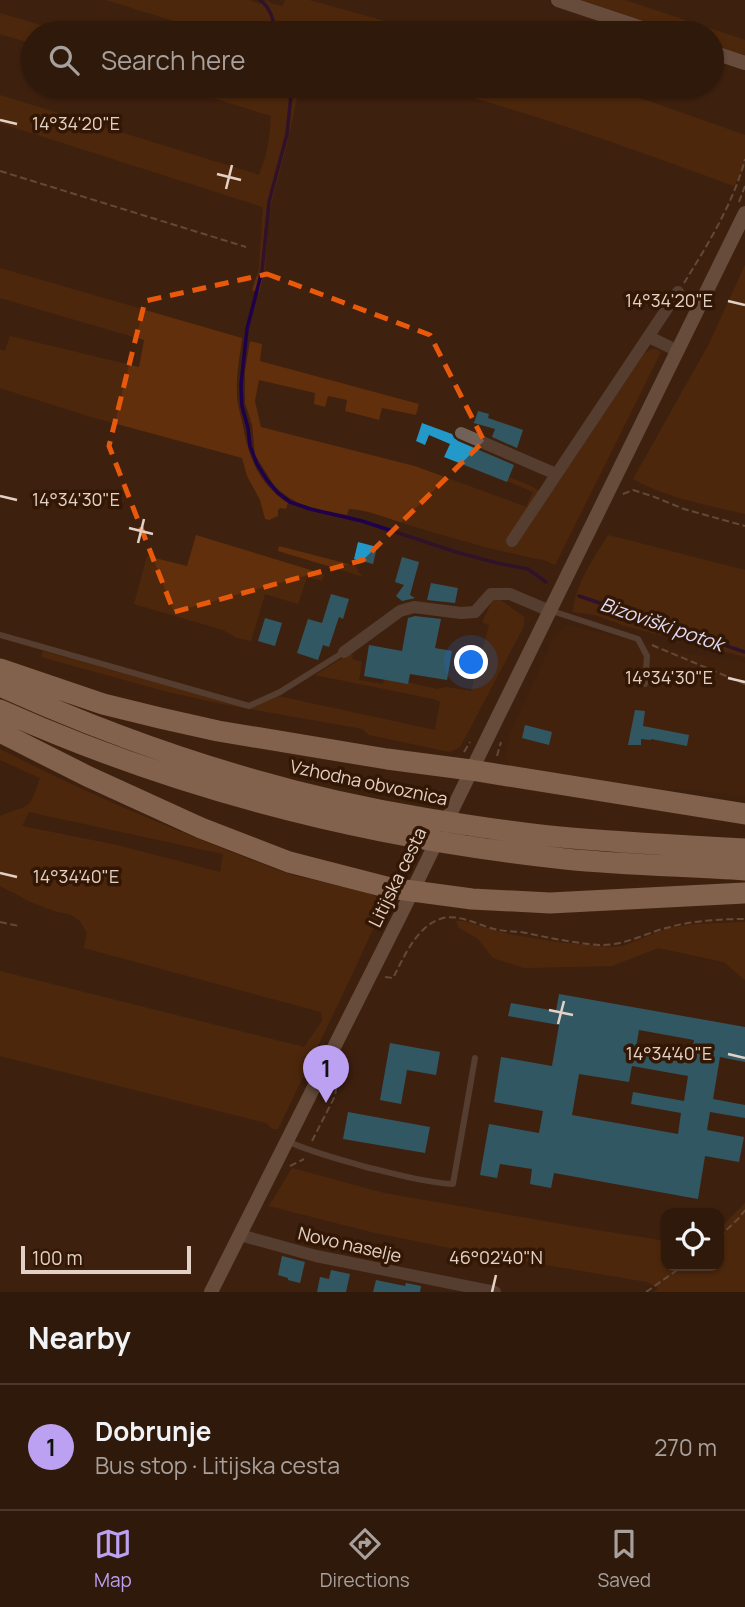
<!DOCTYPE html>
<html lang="en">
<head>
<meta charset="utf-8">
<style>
  body { margin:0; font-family:Manrope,sans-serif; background:#3a2618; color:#f1f3f6 }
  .controls { position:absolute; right:21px; bottom:21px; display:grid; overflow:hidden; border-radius:14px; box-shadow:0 2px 5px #0004 }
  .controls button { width:63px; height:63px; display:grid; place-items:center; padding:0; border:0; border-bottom:2px solid #49382b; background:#2e190a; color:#f1f3f6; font:35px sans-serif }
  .scale { position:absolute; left:21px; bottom:18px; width:170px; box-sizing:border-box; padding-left:7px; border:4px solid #e4d1c5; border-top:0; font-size:19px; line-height:24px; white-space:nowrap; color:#e4d1c5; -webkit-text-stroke:5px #331705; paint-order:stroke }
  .you { position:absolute; left:472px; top:663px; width:24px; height:24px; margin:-18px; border:5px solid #fff; border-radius:50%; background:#1a73e8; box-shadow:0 0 0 10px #1a73e833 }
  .badge { display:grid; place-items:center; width:46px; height:46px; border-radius:50%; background:#bca0f2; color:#111; font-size:23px; font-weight:700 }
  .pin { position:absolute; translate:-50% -58px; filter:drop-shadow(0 2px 4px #0008) }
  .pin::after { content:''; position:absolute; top:37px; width:24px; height:21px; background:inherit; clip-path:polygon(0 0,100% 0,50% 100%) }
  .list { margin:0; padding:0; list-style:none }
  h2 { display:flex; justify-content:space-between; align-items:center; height:91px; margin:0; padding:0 28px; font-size:30px }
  h2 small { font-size:23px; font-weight:400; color:#a7a09c }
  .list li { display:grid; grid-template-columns:46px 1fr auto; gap:21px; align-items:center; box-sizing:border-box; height:126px; padding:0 28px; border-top:2px solid #49382b }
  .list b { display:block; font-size:26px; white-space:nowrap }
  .list p { margin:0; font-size:23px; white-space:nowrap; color:#a7a09c }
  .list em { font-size:23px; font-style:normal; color:#a7a09c }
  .icon { flex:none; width:38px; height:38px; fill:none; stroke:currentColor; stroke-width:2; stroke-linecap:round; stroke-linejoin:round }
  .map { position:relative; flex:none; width:745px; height:1292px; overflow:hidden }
  .search { position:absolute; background:#2e190a; box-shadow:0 2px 5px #0004; left:21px; right:21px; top:21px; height:77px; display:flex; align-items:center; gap:18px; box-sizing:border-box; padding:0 24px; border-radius:38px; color:#a7a09c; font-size:26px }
  .sheet { height:217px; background:#2e190a }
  nav { display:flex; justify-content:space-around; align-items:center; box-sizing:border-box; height:98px; border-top:2px solid #49382b; background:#2e190a; font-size:19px; color:#a7a09c }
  nav a { display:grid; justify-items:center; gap:4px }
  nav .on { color:#bca0f2 }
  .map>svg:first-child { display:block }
</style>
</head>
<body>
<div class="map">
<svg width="745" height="1292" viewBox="0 0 745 1292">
  <rect width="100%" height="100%" fill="#3e210e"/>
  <!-- built -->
  <path fill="#47240c" d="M568,625L688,654L740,661L745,663V797L695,790L658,789L572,777L509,766L505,758L510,734L555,635Z"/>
  <!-- green -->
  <path fill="#612f0b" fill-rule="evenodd" d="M106,0H250L260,4L267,0L272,4L283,6L285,0H309L428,33H213Z
    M579,0H625L745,40V55L712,44V33H681Z
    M0,13L67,33H33V44L0,34Z
    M174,86H243L268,93L270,86H298L297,98L287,144L268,217L265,269L259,293L252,290L259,268L263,207L0,123V95L259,175C267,156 270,137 271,116Z
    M430,86H606L745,135V167L734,186C634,149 533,113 430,86Z
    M745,265V514C710,506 664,497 633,479L709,344Z
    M0,268L242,338C240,356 236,375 237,393C237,406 242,418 244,431C250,462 261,485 288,503L286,509L280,508L278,510V516L269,520L265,519L260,500L247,476L242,458L91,417L0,388V349L5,351L10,336L139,367L144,340L0,298Z
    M250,341L262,344L260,361L419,404L416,415L382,408L379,420L345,411L347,400L328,396L325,407L314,404L315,393L259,380L255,401L261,427L415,466L526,507L533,492L489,473C506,476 527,482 540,492L506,544L515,547L644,354C650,349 655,347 661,352L555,565L544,560C499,552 456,539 412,526C391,520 370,510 349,509L347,515L317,509L298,503L288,497L275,487L255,455L252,425L245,403V371Z
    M196,535L324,574L322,581L307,577L298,604L265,594L251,641L237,638L223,630L134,604L147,556L187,566Z
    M608,535L745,570V657L625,626L595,615L573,612C576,582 593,560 608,535Z
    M279,546L356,566L358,572L364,577L278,551Z
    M498,598L524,617V626L460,747L450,752L369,735L363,729L222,704L168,692L41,657L43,651L186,691L252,704L270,700L278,696L435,730L440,702L434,699L315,675L351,653L353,655L352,659L362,662L359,680L383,684L385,677L437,689L446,687L471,691L489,625L482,622L493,600Z
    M0,749C89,795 181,833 275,869C293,876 313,880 332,884C347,888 370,890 382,901L378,918L351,977L278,1129H273L266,1123L0,1056V971L304,1047L322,1021L321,1012L84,948L87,933L80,921L71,915L54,911L31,902L0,886V816C32,803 28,813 40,778L0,760ZM29,812L223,854L220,872L117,845L22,826Z
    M456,921H463L508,934L556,942L611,947L623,946L668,928L696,924L745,922V980L724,962L658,948L612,966L524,968L493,958L477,938L459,928Z
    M292,1168L384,1193L596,1230L666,1241V1266H719V1229L745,1203V1292H654L658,1288L647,1282L470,1252L371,1232L269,1206Z"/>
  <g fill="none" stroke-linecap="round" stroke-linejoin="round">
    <!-- stream -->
    <path stroke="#1f004b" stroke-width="3.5" d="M260,0C271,8 273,20 276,33
      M292,86L287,134L269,202L262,271L247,329L243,366L241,385L242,406L248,428L250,446L257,464L267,480L278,493L290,502L310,509L362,521L456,552L497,563L528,569L546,582
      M579,596L745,652"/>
  </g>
  <!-- building -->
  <path fill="#2399ca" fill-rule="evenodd" d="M478,411L489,414L488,418L523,430L517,448L492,437L495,429L474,423Z
    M422,423L452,434L454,438L458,441L514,465L507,482L444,457L450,444L429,435L425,445L416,441Z
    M358,542L377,547L373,564L354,559Z
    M402,557L419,562L410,595L415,598L402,601L396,596L404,585L395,582Z
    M431,583L458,588L455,603L427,600Z
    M331,594L349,599L343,619L339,617L329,647L323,645L318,660L297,653L308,619L322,623Z
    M415,616L441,619L435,648L452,651L447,680L410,674L408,684L364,676L369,645L402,651L408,618Z
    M265,618L282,623L275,646L258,641Z
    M635,710L645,711L643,726L689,735L687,746L651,739V740L641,739V745H628Z
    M525,725L552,732L549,745L522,738Z
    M559,994L745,1027V1062L720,1057L713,1099L745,1105V1118L710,1112L707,1130L744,1137L739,1162L705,1156L698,1199L554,1173L551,1188L530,1184L532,1169L500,1164L497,1178L480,1175L489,1124L539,1133L543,1111L494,1102L501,1057L552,1066L559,1025L508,1016L511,1003L556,1011ZM639,1030L694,1040L690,1063L635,1054ZM632,1066L688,1076L684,1101L633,1092L631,1104L681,1113L678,1134L572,1115L579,1074L629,1082Z
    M390,1043L440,1052L436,1075L407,1070L401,1104L380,1100Z
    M348,1112L430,1127L425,1153L343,1139Z
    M282,1256L305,1262L300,1283L288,1280V1278L278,1275Z
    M331,1270L350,1274L346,1292H317L320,1277L329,1279Z
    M376,1280L405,1286L406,1283L421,1286L420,1292H373Z"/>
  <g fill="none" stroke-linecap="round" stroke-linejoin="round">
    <!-- path -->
    <path stroke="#937b6c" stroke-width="2" stroke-dasharray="7 3.5" stroke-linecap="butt" d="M0,171L246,247
      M739,202L745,186
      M684,283C707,246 734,202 745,159
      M623,494L633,490L652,496L684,509L745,526
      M652,645L745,684
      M464,752L470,742
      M497,756L501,742
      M405,874L415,854
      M383,919L386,904
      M0,922L19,926
      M385,977L393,978C404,957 417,925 443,918C462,914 481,927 499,930C508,932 517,931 526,933C550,938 574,943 599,945C624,946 643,934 666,928C690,921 719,919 745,919
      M312,1141L335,1096L339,1068
      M290,1166L304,1159
      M719,1237L739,1218L745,1210
      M646,1292L683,1266"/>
    <!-- lane -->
    <path stroke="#716259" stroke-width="6" d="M552,611L638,639L647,656L645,684
      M0,635L249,706L280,692L344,652
      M287,1141C313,1153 339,1159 366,1167C395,1174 423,1182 453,1184L475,1058"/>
    <!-- street -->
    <path stroke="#716259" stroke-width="12" d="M649,337L678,351
      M461,433L556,474
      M512,541L678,292
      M344,652L400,611L414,607L461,613L475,612L491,594H510L550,611
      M240,1235L316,1256L495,1292"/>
    <!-- secondary -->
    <path stroke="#998173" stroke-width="14" d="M558,0L657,33
      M712,52L745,63
      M211,1292L403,910L745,213"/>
    <!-- highway -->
    <path stroke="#d5af99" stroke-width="21" d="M0,669L103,704L160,718L218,731L387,759L471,770L745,814
      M0,686C135,747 277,794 424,818C472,826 521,834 571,838C629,843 687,846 745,849
      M0,710C181,791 368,838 565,859C625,865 685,866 745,870
      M0,732L87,776L201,828L289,862L390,888L472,899L550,903L745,893"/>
  </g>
  <!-- marked area -->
  <path d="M0 0H745V1292H0ZM267,274L430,335L484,441L363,560L174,612L109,446L145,301Z" fill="#3e210e" fill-opacity=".55" fill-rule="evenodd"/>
  <path fill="none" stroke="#e8590c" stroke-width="5" stroke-dasharray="14 9" stroke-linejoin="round" d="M267,274L430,335L484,441L363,560L174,612L109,446L145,301Z"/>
  <!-- ticks -->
  <path fill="none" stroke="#e4d1c5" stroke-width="2.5" d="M0,120L17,124M217,174L241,180M226,189L232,165M728,301L745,305M0,496L17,500M129,528L153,534M138,543L144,519M728,678L745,682M0,873L17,877M549,1010L573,1015M558,1024L564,1001M728,1054L745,1058M492,1292L496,1275"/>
  <g text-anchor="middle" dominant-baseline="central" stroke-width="7" stroke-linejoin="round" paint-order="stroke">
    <!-- street labels -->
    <g font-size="18" fill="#e4d1c5" stroke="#331705">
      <text transform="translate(369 782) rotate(12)">Vzhodna obvoznica</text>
      <text transform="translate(397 877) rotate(-64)">Litijska cesta</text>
      <text transform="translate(350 1244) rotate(13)">Novo naselje</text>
    </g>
    <!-- water labels -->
    <g font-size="19" font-style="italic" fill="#e0dcf7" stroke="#331705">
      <text transform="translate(662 624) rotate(19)">Bizoviški potok</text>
    </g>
  </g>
  <g font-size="18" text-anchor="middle" fill="#e4d1c5" stroke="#331705" stroke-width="7" stroke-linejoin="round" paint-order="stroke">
    <text x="76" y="130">14°34'20"E</text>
    <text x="669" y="307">14°34'20"E</text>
    <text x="76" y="506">14°34'30"E</text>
    <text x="669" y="684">14°34'30"E</text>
    <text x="76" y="883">14°34'40"E</text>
    <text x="669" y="1060">14°34'40"E</text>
    <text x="496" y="1264">46°02'40"N</text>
  </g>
</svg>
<div class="controls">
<button><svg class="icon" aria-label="locate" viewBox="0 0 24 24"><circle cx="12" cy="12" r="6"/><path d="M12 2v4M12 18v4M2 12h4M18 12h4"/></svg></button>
</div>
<div class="scale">100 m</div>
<div class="you"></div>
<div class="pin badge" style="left:326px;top:1103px">1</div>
<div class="search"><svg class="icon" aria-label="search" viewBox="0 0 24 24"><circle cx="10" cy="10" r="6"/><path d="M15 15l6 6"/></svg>Search here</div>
</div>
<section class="sheet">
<h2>Nearby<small></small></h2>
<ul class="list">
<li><span class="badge">1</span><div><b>Dobrunje</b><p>Bus stop · Litijska cesta</p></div><em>270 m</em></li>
</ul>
</section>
<nav>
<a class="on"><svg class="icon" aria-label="map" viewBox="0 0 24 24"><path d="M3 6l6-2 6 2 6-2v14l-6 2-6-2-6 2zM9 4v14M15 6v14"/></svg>Map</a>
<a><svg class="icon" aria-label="directions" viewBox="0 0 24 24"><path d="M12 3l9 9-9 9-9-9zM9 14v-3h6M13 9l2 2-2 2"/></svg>Directions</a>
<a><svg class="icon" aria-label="saved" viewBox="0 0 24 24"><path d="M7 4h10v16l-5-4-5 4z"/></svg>Saved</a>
</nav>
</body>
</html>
